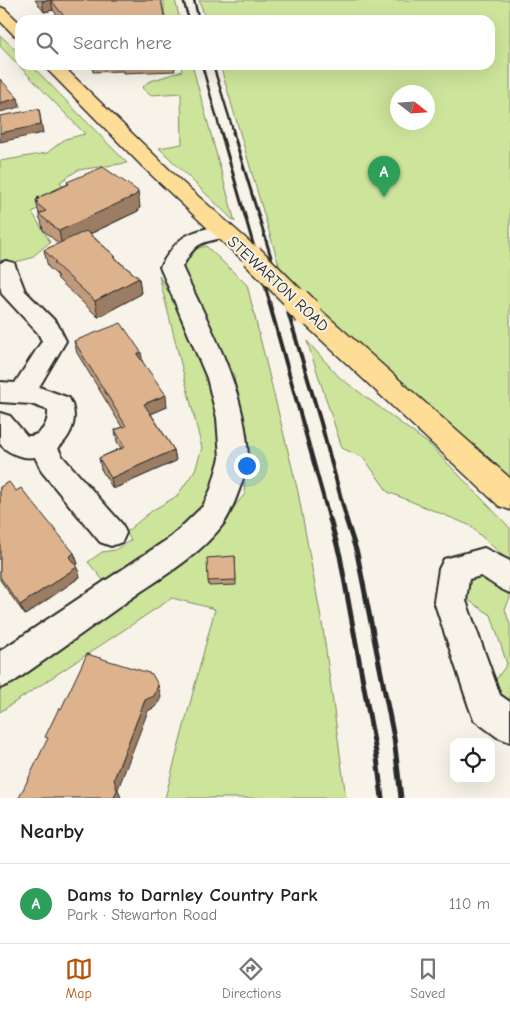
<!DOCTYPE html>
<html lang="en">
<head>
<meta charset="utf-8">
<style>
  body { margin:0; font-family:"Comic Neue",sans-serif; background:#f2f2f2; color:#202124 }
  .controls { position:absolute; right:15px; bottom:15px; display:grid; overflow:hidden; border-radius:10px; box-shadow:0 5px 20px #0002 }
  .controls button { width:45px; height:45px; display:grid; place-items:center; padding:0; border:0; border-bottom:1px solid #e0e0e0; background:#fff; color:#202124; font:25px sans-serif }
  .compass { position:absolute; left:390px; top:85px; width:45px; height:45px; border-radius:50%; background:#fff; box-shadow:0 5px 20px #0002; rotate:107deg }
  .you { position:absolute; left:246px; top:465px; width:18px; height:18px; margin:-12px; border:4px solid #fff; border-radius:50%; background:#1a73e8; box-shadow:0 0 0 8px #1a73e833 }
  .badge { display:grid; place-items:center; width:32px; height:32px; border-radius:50%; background:#b45309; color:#fff; font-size:16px; font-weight:700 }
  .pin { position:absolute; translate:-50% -41px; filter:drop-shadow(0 1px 2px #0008) }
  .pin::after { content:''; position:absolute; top:26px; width:18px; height:15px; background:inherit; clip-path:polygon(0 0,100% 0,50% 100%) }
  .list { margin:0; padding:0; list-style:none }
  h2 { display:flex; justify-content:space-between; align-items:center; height:65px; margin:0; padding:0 20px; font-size:21px }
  h2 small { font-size:16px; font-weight:400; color:#757577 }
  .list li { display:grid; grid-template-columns:32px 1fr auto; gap:15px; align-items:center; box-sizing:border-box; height:80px; padding:0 20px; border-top:1px solid #e0e0e0 }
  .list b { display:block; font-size:19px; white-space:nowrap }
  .list p { margin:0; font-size:16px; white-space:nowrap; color:#757577 }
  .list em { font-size:16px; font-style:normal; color:#757577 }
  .icon { flex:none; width:28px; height:28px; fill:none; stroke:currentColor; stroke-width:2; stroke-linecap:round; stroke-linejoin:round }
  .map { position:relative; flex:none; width:510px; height:798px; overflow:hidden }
  .search { position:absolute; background:#fff; box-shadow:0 5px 20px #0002; left:15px; right:15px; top:15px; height:55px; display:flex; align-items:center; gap:12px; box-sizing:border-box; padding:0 18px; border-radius:15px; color:#757577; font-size:19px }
  .sheet { height:145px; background:#fff }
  nav { display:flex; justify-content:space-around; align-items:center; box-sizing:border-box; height:70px; border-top:1px solid #e0e0e0; background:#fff; font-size:14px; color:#757577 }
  nav a { display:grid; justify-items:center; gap:2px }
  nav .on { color:#b45309 }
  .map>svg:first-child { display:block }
</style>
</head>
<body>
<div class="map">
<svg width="510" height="798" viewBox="0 0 510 798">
  <rect width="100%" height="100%" fill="#f7f3e8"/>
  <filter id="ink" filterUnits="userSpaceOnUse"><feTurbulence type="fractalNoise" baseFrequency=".02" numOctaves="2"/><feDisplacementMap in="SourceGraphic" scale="10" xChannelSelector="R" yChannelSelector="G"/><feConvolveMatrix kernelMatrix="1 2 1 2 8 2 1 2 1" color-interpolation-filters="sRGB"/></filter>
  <g filter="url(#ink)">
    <!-- green -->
    <path fill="#cde59b" stroke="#7c8863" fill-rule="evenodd" d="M164,0H175L180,20H166L164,12Z
      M199,0H510V498L281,272L220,65H490V20H206ZM398,92H428V122H398Z
      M0,35L20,54V65H31L127,163L78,170L60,182L67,192L32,212L50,242L31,258L0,266V161L47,153L65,139L85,134L0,46Z
      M181,65H192L235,222L159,148L182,144L181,93L150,95L142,88L148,82L182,71Z
      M206,246L247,285L298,492L323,629L346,798H165L215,609L172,598L0,712V688L205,540L245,494L234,375L179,268L195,249Z
      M159,276L199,345L223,404L220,480L203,514L119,576L103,580L88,562L102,552L115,550L131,540L126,532L153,510L177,496L195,470L202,448Z
      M307,341L339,377L430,445L510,528V562L469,525L388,492L364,458L342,448Z
      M479,572L510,590V598L505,609L510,625V706L503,698L495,681L507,664L491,615L468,600L463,592C467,582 469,577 479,572Z"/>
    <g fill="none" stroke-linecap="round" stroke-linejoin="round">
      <defs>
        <path id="minor" d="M221,225L228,226L232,231C225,240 209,239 199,245C191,250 187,259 182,267C210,327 245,388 248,456C248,469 232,512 224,523C201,554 167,574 136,595C95,624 54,654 12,683L0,688V651L171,537L203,506L211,489L220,458L217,418L207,378L160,267C179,235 186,233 221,225Z
          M6,261L14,263L25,291L57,323L66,341L39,387L69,398C79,416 73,435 58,448L62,456L122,524L126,533L122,542L111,546L100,542L42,472L35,457C22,459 8,453 0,444V413L10,416L27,436C41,437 49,423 48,410L31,404L0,402V382L15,383L42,341L38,333L2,294L0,286V263Z
          M484,548L510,561V593C499,589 491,582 481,576L469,579L466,601L500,695L510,702V742L497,737L474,720L469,707L434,601L439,569L444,559Z"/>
        <path id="major" d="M0,7L5,9L20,23V37L14,35L0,21Z
          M43,65H62L182,182L260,251L264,256L260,261L252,263L244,261L218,238L143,167Z
          M307,304L316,306L510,478V510L499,506L298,318L295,312L298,306Z"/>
      </defs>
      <!-- minor casing -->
      <use href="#minor" stroke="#2b2b2b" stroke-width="4"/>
      <!-- major casing -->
      <use href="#major" stroke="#2b2b2b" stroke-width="3"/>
      <!-- minor -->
      <use href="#minor" fill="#f7f3e8" fill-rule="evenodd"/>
      <!-- major -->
      <use href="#major" fill="#fedd96" fill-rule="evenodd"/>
      <!-- rail-far3 -->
      <path stroke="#2b2b2b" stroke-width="2.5" d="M183,0L189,20
        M194,0L199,20
        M202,65L221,133
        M213,65L234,133"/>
      <!-- rail-far2 -->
      <path stroke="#2b2b2b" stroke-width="3" d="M221,132L270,303
        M233,132L285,303"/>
      <!-- rail-far1 -->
      <path stroke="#2b2b2b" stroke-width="4" d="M269,302L330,521
        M285,302L321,423L347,521"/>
      <!-- rail -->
      <path stroke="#2b2b2b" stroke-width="5" d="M330,519L340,556L377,758L382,798
        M346,519L357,553L394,738L401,798"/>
      <defs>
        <path id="major-bridge-far1" d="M252,256L299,303"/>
        <path id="major-bridge" d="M297,302L307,312"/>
      </defs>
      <!-- major-bridge-far1 casing -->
      <use href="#major-bridge-far1" stroke="#2b2b2b" stroke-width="25" stroke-linecap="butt"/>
      <!-- major-bridge casing -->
      <use href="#major-bridge" stroke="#2b2b2b" stroke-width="31" stroke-linecap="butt"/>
      <!-- major-bridge-far1 -->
      <use href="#major-bridge-far1" stroke="#fedd96" stroke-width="22"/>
      <!-- major-bridge -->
      <use href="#major-bridge" stroke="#fedd96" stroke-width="28"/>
    </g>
    <!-- wall -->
    <path fill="#be9a7a" stroke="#2b2b2b" d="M35,0H161L165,20H61L53,10L44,12Z
      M92,65H174L175,71L123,73V71L93,72Z
      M67,182L140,207L138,211L90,234L115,256L116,259L139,278L141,294L98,317L58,279L57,275L48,267L44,250L59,244L43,230L41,220L40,219L36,200L38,199L37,198L68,184Z
      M74,341L143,363L167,407L151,414L174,450L176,461L113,489L101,469L99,458L121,448L117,442L115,430L122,427L77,353Z
      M0,487L16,491L74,553L78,564L76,565L80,577L25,615L0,580Z
      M235,556L236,585L209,586L208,581Z"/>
    <!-- shaded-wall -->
    <path fill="#9b7d63" stroke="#2b2b2b" d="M51,0L53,10L44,12L42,1Z
      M18,98L20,107L0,112V103Z
      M39,109L43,133L0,142V133Z
      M138,191L140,207L138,211L62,247L59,231Z
      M139,278L141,294L98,317L95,301Z
      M141,352L143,364L137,354Z
      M166,395L167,407L146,416L144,404Z
      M174,450L176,461L113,489L111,478Z
      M74,553L78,564L72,567L69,557Z
      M77,567L80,577L25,615L20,605Z
      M158,685L161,697L157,706L148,711L118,789L121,798H114V779L145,700Z"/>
    <!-- building -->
    <path fill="#ddb38e" stroke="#2b2b2b" d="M51,0H161L165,20H67Z
      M0,79L18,98L0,103Z
      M39,109L41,125L0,133V116Z
      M103,167L138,191L136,195L59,231L39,214L46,211L36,203L38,202L36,200L39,199L37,198L69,184L67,182Z
      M86,231L115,256L113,257L139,278L95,301L54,263L56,262L44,250Z
      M121,323L141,352L137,354L166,395L144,404L174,450L111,478L99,458L125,447L115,430L126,426L74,341Z
      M9,482L16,491L21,488L74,553L69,557L77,567L20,605L0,577V487Z
      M235,556L236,580L208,581L207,558Z
      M87,654L152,674L158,685L154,696L145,700L114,779L117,790L114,798H19L48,738L45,737L59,708L61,709Z"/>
  </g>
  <g text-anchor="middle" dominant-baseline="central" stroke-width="4" stroke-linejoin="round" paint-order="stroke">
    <!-- street labels -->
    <g font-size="16" fill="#2b2b2b" stroke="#f7f3e8">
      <text transform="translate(278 284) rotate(43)">STEWARTON ROAD</text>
    </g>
  </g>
</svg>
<div class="controls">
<button><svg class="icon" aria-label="locate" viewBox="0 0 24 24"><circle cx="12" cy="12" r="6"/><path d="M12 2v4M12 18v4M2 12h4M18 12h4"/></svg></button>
</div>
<svg class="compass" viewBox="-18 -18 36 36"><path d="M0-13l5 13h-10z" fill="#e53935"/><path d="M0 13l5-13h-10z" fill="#757577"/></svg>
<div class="you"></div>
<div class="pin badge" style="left:384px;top:197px;background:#2e9e5b">A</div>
<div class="search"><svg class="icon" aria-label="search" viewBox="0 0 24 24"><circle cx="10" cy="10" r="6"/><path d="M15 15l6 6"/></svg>Search here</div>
</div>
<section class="sheet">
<h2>Nearby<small></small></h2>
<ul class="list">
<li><span class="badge" style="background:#2e9e5b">A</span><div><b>Dams to Darnley Country Park</b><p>Park · Stewarton Road</p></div><em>110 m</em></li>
</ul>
</section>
<nav>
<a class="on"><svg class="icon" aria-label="map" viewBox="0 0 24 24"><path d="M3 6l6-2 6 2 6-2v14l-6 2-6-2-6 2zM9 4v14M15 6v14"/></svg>Map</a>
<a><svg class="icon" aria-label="directions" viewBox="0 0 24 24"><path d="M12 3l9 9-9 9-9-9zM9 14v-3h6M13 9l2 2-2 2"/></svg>Directions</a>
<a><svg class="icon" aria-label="saved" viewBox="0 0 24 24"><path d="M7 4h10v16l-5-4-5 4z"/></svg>Saved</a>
</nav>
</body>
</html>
